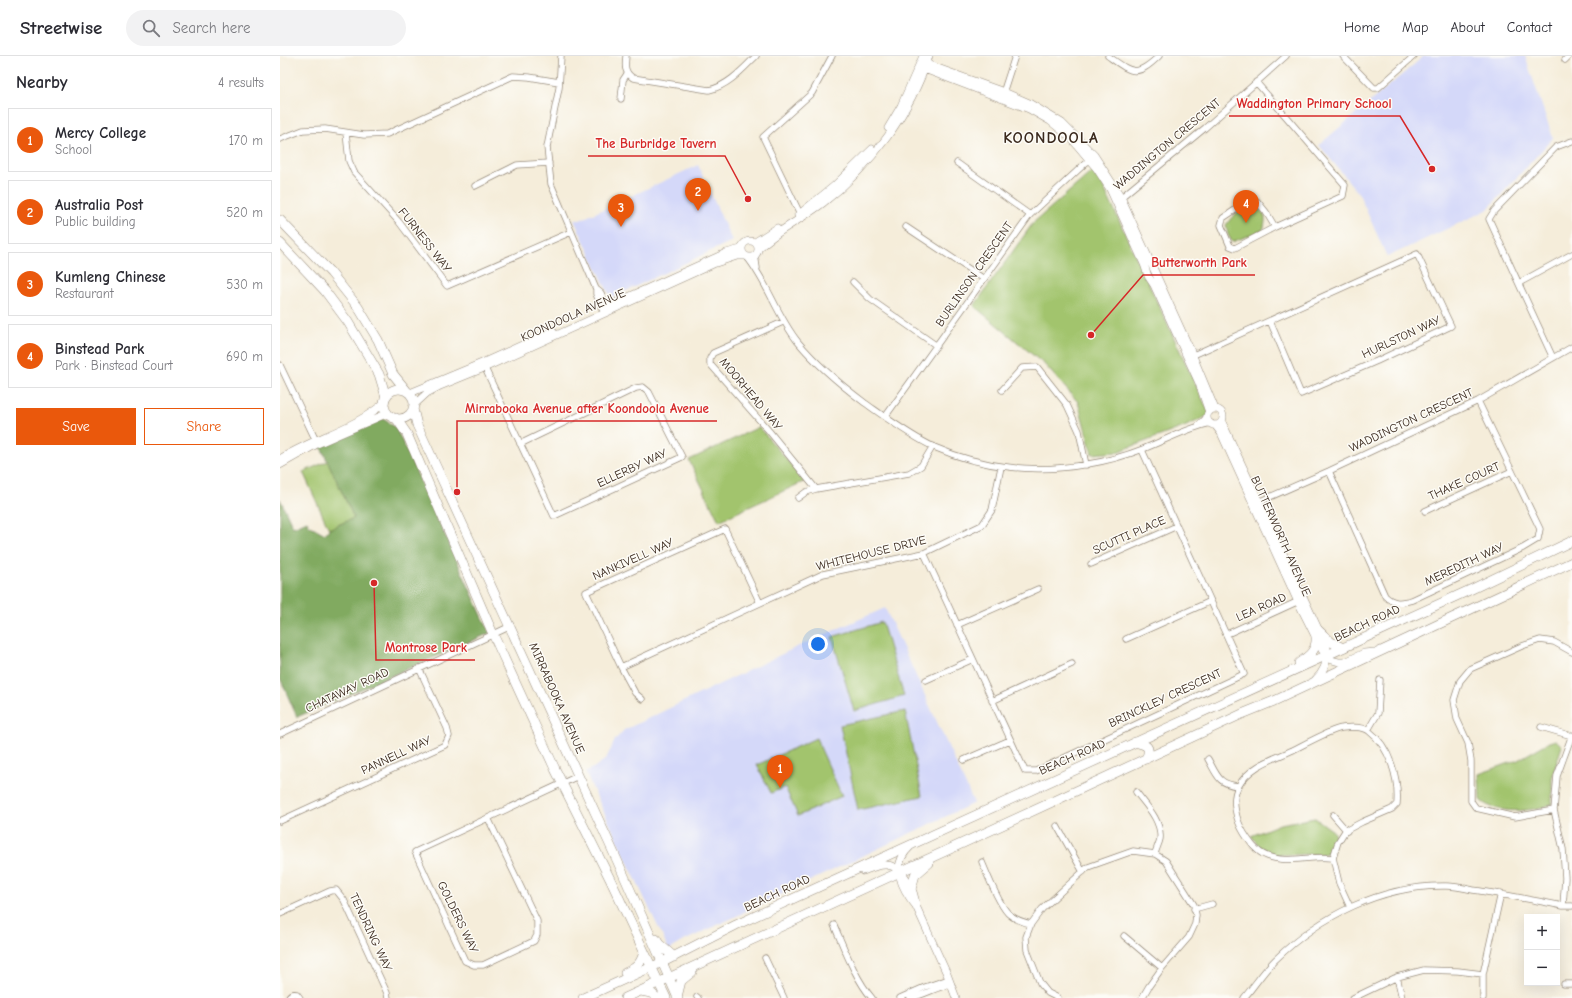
<!DOCTYPE html>
<html lang="en">
<head>
<meta charset="utf-8">
<style>
  body { margin:0; font-family:"Comic Neue",sans-serif; background:#f2f2f3; color:#2b2b33 }
  .controls { position:absolute; right:12px; bottom:12px; display:grid; overflow:hidden; border-radius:0px; box-shadow:0 4px 16px #0002 }
  .controls button { width:36px; height:36px; display:grid; place-items:center; padding:0; border:0; border-bottom:1px solid #e1e1e2; background:#fff; color:#2b2b33; font:20px sans-serif }
  .you { position:absolute; left:538px; top:588px; width:14px; height:14px; margin:-10px; border:3px solid #fff; border-radius:50%; background:#1a73e8; box-shadow:0 0 0 6px #1a73e833 }
  .badge { display:grid; place-items:center; width:26px; height:26px; border-radius:50%; background:#ea580c; color:#fff; font-size:13px; font-weight:700 }
  .pin { position:absolute; translate:-50% -33px; filter:drop-shadow(0 1px 2px #0008) }
  .pin::after { content:''; position:absolute; top:21px; width:14px; height:12px; background:inherit; clip-path:polygon(0 0,100% 0,50% 100%) }
  .list { margin:0; padding:0; list-style:none }
  h2 { display:flex; justify-content:space-between; align-items:center; height:52px; margin:0; padding:0 16px; font-size:17px }
  h2 small { font-size:13px; font-weight:400; color:#7c7c81 }
  .list li { display:grid; grid-template-columns:26px 1fr auto; gap:12px; align-items:center; box-sizing:border-box; height:64px; margin:0 8px 8px; padding:0 8px; border:1px solid #e1e1e2; border-radius:0px }
  .list b { display:block; font-size:15px; white-space:nowrap }
  .list p { margin:0; font-size:13px; white-space:nowrap; color:#7c7c81 }
  .list em { font-size:13px; font-style:normal; color:#7c7c81 }
  .actions { display:flex; gap:8px; padding:12px 16px }
  .actions a { flex:1; padding:9px 0; border:1px solid #ea580c; border-radius:0px; text-align:center; font-size:14px; color:#ea580c }
  .actions .main { background:#ea580c; color:#fff }
  .icon { flex:none; width:22px; height:22px; fill:none; stroke:currentColor; stroke-width:2; stroke-linecap:round; stroke-linejoin:round }
  .map { position:relative; flex:none; width:1292px; height:942px; overflow:hidden }
  header { display:flex; align-items:center; gap:24px; box-sizing:border-box; height:56px; padding:0 20px; background:#fff; border-bottom:1px solid #e1e1e2 }
  header strong { font-size:19px }
  nav { display:flex; gap:22px; margin-inline-start:auto; font-size:14px }
  .search { width:280px; height:36px; background:#f2f2f3; display:flex; align-items:center; gap:10px; box-sizing:border-box; padding:0 14px; border-radius:22px; color:#7c7c81; font-size:15px }
  main { display:flex }
  aside { flex:1; background:#fff }
  .map>svg:first-child { display:block }
</style>
</head>
<body>
<header>
<strong>Streetwise</strong>
<div class="search"><svg class="icon" aria-label="search" viewBox="0 0 24 24"><circle cx="10" cy="10" r="6"/><path d="M15 15l6 6"/></svg>Search here</div>
<nav><a>Home</a><a>Map</a><a>About</a><a>Contact</a></nav>
</header>
<main>
<aside>
<h2>Nearby<small>4 results</small></h2>
<ul class="list">
<li><span class="badge">1</span><div><b>Mercy College</b><p>School</p></div><em>170 m</em></li>
<li><span class="badge">2</span><div><b>Australia Post</b><p>Public building</p></div><em>520 m</em></li>
<li><span class="badge">3</span><div><b>Kumleng Chinese</b><p>Restaurant</p></div><em>530 m</em></li>
<li><span class="badge">4</span><div><b>Binstead Park</b><p>Park · Binstead Court</p></div><em>690 m</em></li>
</ul>
<div class="actions"><a class="main">Save</a><a>Share</a></div>
</aside>
<div class="map">
<svg width="1292" height="942" viewBox="0 0 1292 942">
  <rect width="100%" height="100%" fill="#fdfcf7"/>
  <filter id="ink" filterUnits="userSpaceOnUse"><feTurbulence type="fractalNoise" baseFrequency=".025" numOctaves="2"/><feDisplacementMap in="SourceGraphic" scale="8" xChannelSelector="R" yChannelSelector="G"/><feConvolveMatrix kernelMatrix="1 2 1 2 8 2 1 2 1" color-interpolation-filters="sRGB"/></filter>
  <filter id="wash" filterUnits="userSpaceOnUse"><feTurbulence type="fractalNoise" baseFrequency=".012" numOctaves="4" result="noise"/><feDisplacementMap in="SourceGraphic" scale="16" xChannelSelector="R" yChannelSelector="G"/><feGaussianBlur stdDeviation="0.9" result="paint"/><feColorMatrix in="noise" values="0 0 0 0 0 0 0 0 0 0 0 0 0 0 0 0 0 1.4 0 .05"/><feComposite in="paint" operator="in"/></filter>
  <g filter="url(#wash)">
    <rect width="100%" height="100%" fill="#f5edda"/>
    <!-- built -->
    <path fill="#d4d8f9" d="M1144,0H1245L1273,82L1207,154L1107,201L1079,138L1039,89Z
      M418,109L452,185L331,242L294,164H300Z
      M605,552L694,747L406,884L389,894L305,716L315,711L326,703L335,684L344,674L521,589Z"/>
    <!-- green -->
    <path fill="#a2c46d" stroke="#6e7746" d="M815,113L930,359L904,371L837,396L812,398L798,346L765,309L694,250L753,167Z
      M970,150C984,153 988,160 983,174L952,186L948,179L946,169C952,160 960,153 970,150Z
      M479,371L525,425L439,465L409,404Z
      M48,405L74,462L49,473L23,416Z
      M602,566L624,640L574,655L552,581Z
      M625,655L642,740L578,754L560,669Z
      M536,682L562,740L518,760L505,731L491,737L477,709Z
      M1276,684L1282,690L1272,722V748C1252,756 1216,759 1200,744L1199,718L1238,704L1269,686Z
      M1035,762L1053,775L1056,783L1053,786L1050,796L1043,798L997,799L980,791L971,780L1000,768Z"/>
    <!-- forest -->
    <path fill="#81aa60" stroke="#5e6a3f" d="M102,362L116,372L210,577L17,661L0,622V443L13,471L27,465L29,469L45,478L49,473L74,462L40,389Z"/>
  </g>
  <g filter="url(#ink)">
    <g fill="none" stroke-linecap="round" stroke-linejoin="round">
      <defs>
        <path id="minor" d="M281,0L279,32L267,91L271,128L316,233V238L324,257
          M346,0C345,10 344,16 353,22L429,34C448,30 463,13 476,0
          M828,0C852,17 856,22 879,0
          M1063,0L1094,32H1098L1134,0
          M1285,4L1289,0
          M976,26L1065,129L1063,140L995,171L955,192L950,190L941,169L943,162L970,144L977,145L986,156L995,171
          M722,40L735,0
          M341,43L343,24L347,18
          M66,77L69,105L74,116L119,166L167,230L291,176
          M0,83L23,74L45,73L84,79L107,78L233,20L249,21L279,26
          M677,107L750,159
          M195,130L237,109L269,107
          M839,143L925,72L1006,0
          M521,160L483,81L532,37L552,0
          M626,171L704,223
          M475,199L477,212
          M467,201C488,227 497,260 518,286C537,309 561,329 585,347C605,361 632,381 654,391C702,412 756,418 808,408C827,405 845,400 863,393C886,384 907,372 931,367
          M573,226L590,243L657,290
          M1239,227L1292,198
          M316,233L321,237L328,253
          M503,266L433,297L430,302V308L489,375L536,433L629,417L641,410L653,390
          M909,301L1137,198L1171,270L1097,305L1021,338L990,265
          M1273,302L1209,163L1214,155L1276,91L1292,85
          M203,308L274,460L402,401L369,336L363,331L356,332L240,388
          M0,309L37,387
          M722,334L742,312L757,311L787,349L799,375L806,409
          M605,361L750,159L812,101
          M918,370L927,361
          M1049,415L1105,540C1113,548 1121,547 1132,544L1243,492L1258,483L1260,473L1198,345
          M518,442L526,436L536,433
          M976,447L1049,415L1198,345L1292,291
          M1145,455L1232,415
          M644,497L745,715H756L964,618L862,394
          M811,508L897,470
          M677,569L758,533
          M947,578L1021,544
          M846,583L931,545
          M341,611L543,518L644,497L702,469L712,454L721,411
          M646,624L693,603
          M362,643L355,637L341,611L306,536L445,473L480,547
          M712,645L792,608
          M1261,671L1292,680
          M1088,674L1098,657L1100,624
          M0,678L231,570
          M928,703C937,719 938,728 958,730
          M684,704L730,684
          M856,736C866,749 882,765 880,783C879,788 876,793 875,798
          M1274,754L1235,761L1196,752L1191,745V705L1188,687L1177,663L1174,644L1180,625L1190,613L1242,590L1260,584L1274,586L1292,596
          M1053,759L1067,775
          M208,762L257,865V879L254,885L203,909H194L185,905L135,796L298,720
          M0,765L165,689L169,680L167,672L139,612
          M777,770L803,816
          M1053,802C1031,799 1007,808 987,800C976,796 969,785 964,777C956,764 951,744 958,731C969,710 993,703 1013,694C1023,689 1052,673 1062,672C1070,671 1083,670 1089,675C1110,691 1119,723 1117,748L1112,753L1082,766L1065,775L1058,786L1053,802L1059,827L1070,851
          M702,806C707,818 720,852 730,859C736,864 743,866 751,868
          M1283,850L1285,822L1283,793L1274,754L1277,720L1292,679
          M914,853L932,848
          M0,858L50,835L56,834L64,844L107,937L108,942
          M554,869C564,892 576,924 592,942
          M844,880L882,912
          M485,902L504,942
          M1117,921L1122,942
          M1284,928H1292
          M417,941L418,942
          M8,942C10,938 13,937 17,938L20,942
          M620,942L645,931L669,923
          M630,942C645,939 656,931 671,928
          M778,942L768,937L760,927L747,894L746,881L751,868L762,853L808,811L853,795L875,798L886,805L914,849L916,859L915,868L909,881L882,912L869,930L862,942
          M964,942C974,930 983,916 995,904C1040,860 1101,829 1166,830C1175,830 1184,832 1193,834C1223,838 1253,844 1283,850H1292
          M1073,942L1117,921L1144,914L1178,915L1203,918
          M1203,942V918L1221,837"/>
        <path id="tertiary" d="M641,6L724,36L749,47L782,67L814,99L841,141L913,300L935,353
          M639,11L749,53L770,65L791,82L817,113L830,133L864,208L868,220L874,229L919,327L929,356
          M608,72L621,50L643,0
          M518,159L554,130L592,93
          M462 193a8 8 0 1 1 16 0a8 8 0 1 1-16 0Z
          M475,186L497,172
          M479,192C498,174 522,163 543,147C591,110 630,58 649,0
          M324,252L446,197L461,193
          M130,337L202,307L273,275
          M134,349L147,337L160,330L204,312L433,208L457,200H465
          M927 361a8 8 0 1 1 16 0a8 8 0 1 1-16 0Z
          M942,366L1047,592C1048,605 1045,615 1035,624
          M935,369L941,377L1018,546L1042,594L1052,604L1059,606H1065L1084,597L1094,596
          M0,403C33,382 74,373 104,347
          M0,409L37,388L108,357
          M630,791C610,809 621,832 636,850L667,918L676,942
          M583,815C591,812 599,808 607,809C624,811 635,835 636,850"/>
        <path id="primary" d="M0,164L51,217L78,251L98,284L113,318L126,334
          M0,187L45,235L68,266L99,318L106,341
          M104 348a15 15 0 1 1 30 0a15 15 0 1 1-30 0Z
          M133,353L137,369L337,804L398,942
          M116,362L127,378L213,578L275,713L331,825L386,942
          M1038,574L1051,586L1063,592
          M1019,607C1029,600 1037,594 1036,582
          M855,686C866,689 872,690 866,703
          M631,833L635,819L649,807
          M376,883L379,888L394,901
          M345,917C356,912 361,908 364,896
          M361,935L371,937L377,942
          M397,941L401,925L412,916
          M303,942L387,904L456,869L545,828L1192,533L1292,485
          M345,942C551,847 757,754 962,658L994,645L1292,506"/>
      </defs>
      <!-- minor casing -->
      <use href="#minor" stroke="#988c7c" stroke-width="7"/>
      <!-- tertiary casing -->
      <use href="#tertiary" stroke="#988c7c" stroke-width="8"/>
      <!-- primary casing -->
      <use href="#primary" stroke="#988c7c" stroke-width="10"/>
      <!-- minor -->
      <use href="#minor" stroke="#fff" stroke-width="5.5"/>
      <!-- tertiary -->
      <use href="#tertiary" stroke="#fff" stroke-width="7"/>
      <!-- primary -->
      <use href="#primary" stroke="#fff" stroke-width="9"/>
    </g>
  </g>
  <g text-anchor="middle" dominant-baseline="central" stroke-width="3" stroke-linejoin="round" paint-order="stroke">
    <!-- street labels -->
    <g font-size="12" fill="#3b2a1e" stroke="#fdfcf7">
      <text transform="translate(887 88) rotate(-40)">WADDINGTON CRESCENT</text>
      <text transform="translate(145 184) rotate(52)">FURNESS WAY</text>
      <text transform="translate(694 218) rotate(-55)">BURLINSON CRESCENT</text>
      <text transform="translate(293 259) rotate(-24)">KOONDOOLA AVENUE</text>
      <text transform="translate(1121 281) rotate(-25)">HURLSTON WAY</text>
      <text transform="translate(471 338) rotate(50)">MOORHEAD WAY</text>
      <text transform="translate(1131 364) rotate(-25)">WADDINGTON CRESCENT</text>
      <text transform="translate(352 412) rotate(-25)">ELLERBY WAY</text>
      <text transform="translate(1184 425) rotate(-24)">THAKE COURT</text>
      <text transform="translate(849 479) rotate(-24)">SCUTTI PLACE</text>
      <text transform="translate(1001 480) rotate(66)">BUTTERWORTH AVENUE</text>
      <text transform="translate(591 497) rotate(-14)">WHITEHOUSE DRIVE</text>
      <text transform="translate(353 503) rotate(-24)">NANKIVELL WAY</text>
      <text transform="translate(1184 508) rotate(-25)">MEREDITH WAY</text>
      <text transform="translate(981 551) rotate(-24)">LEA ROAD</text>
      <text transform="translate(1087 567) rotate(-25)">BEACH ROAD</text>
      <text transform="translate(67 634) rotate(-25)">CHATAWAY ROAD</text>
      <text transform="translate(277 642) rotate(66)">MIRRABOOKA AVENUE</text>
      <text transform="translate(885 642) rotate(-25)">BRINCKLEY CRESCENT</text>
      <text transform="translate(116 699) rotate(-25)">PANNELL WAY</text>
      <text transform="translate(792 701) rotate(-24)">BEACH ROAD</text>
      <text transform="translate(497 837) rotate(-25)">BEACH ROAD</text>
      <text transform="translate(178 861) rotate(64)">GOLDERS WAY</text>
      <text transform="translate(91 876) rotate(65)">TENDRING WAY</text>
    </g>
    <!-- district labels -->
    <g font-size="16" font-weight="bold" letter-spacing="1" fill="#3b2a1e" stroke="#fdfcf7">
      <text x="771" y="82">KOONDOOLA</text>
    </g>
  </g>
  <!-- callouts -->
  <path fill="none" stroke="#d62828" stroke-width="1.5" d="M1152 113L1120 60H949M468 143L445 100H308M811 279L863 219H975M177 436L177 365H437M94 527L96 604H195"/>
  <g fill="#d62828" stroke="#fdfcf7" stroke-width="1.5">
    <circle cx="1152" cy="113" r="4"/>
    <circle cx="468" cy="143" r="4"/>
    <circle cx="811" cy="279" r="4"/>
    <circle cx="177" cy="436" r="4"/>
    <circle cx="94" cy="527" r="4"/>
  </g>
  <g font-size="13" text-anchor="middle" font-weight="bold" fill="#d62828" stroke="#fdfcf7" stroke-width="3" stroke-linejoin="round" paint-order="stroke">
    <text x="1034" y="52">Waddington Primary School</text>
    <text x="376" y="92">The Burbridge Tavern</text>
    <text x="919" y="211">Butterworth Park</text>
    <text x="307" y="357">Mirrabooka Avenue after Koondoola Avenue</text>
    <text x="146" y="596">Montrose Park</text>
  </g>
</svg>
<div class="controls">
<button>+</button>
<button>−</button>
</div>
<div class="you"></div>
<div class="pin badge" style="left:500px;top:732px">1</div>
<div class="pin badge" style="left:418px;top:155px">2</div>
<div class="pin badge" style="left:341px;top:171px">3</div>
<div class="pin badge" style="left:966px;top:167px">4</div>
</div>
</main>
</body>
</html>
